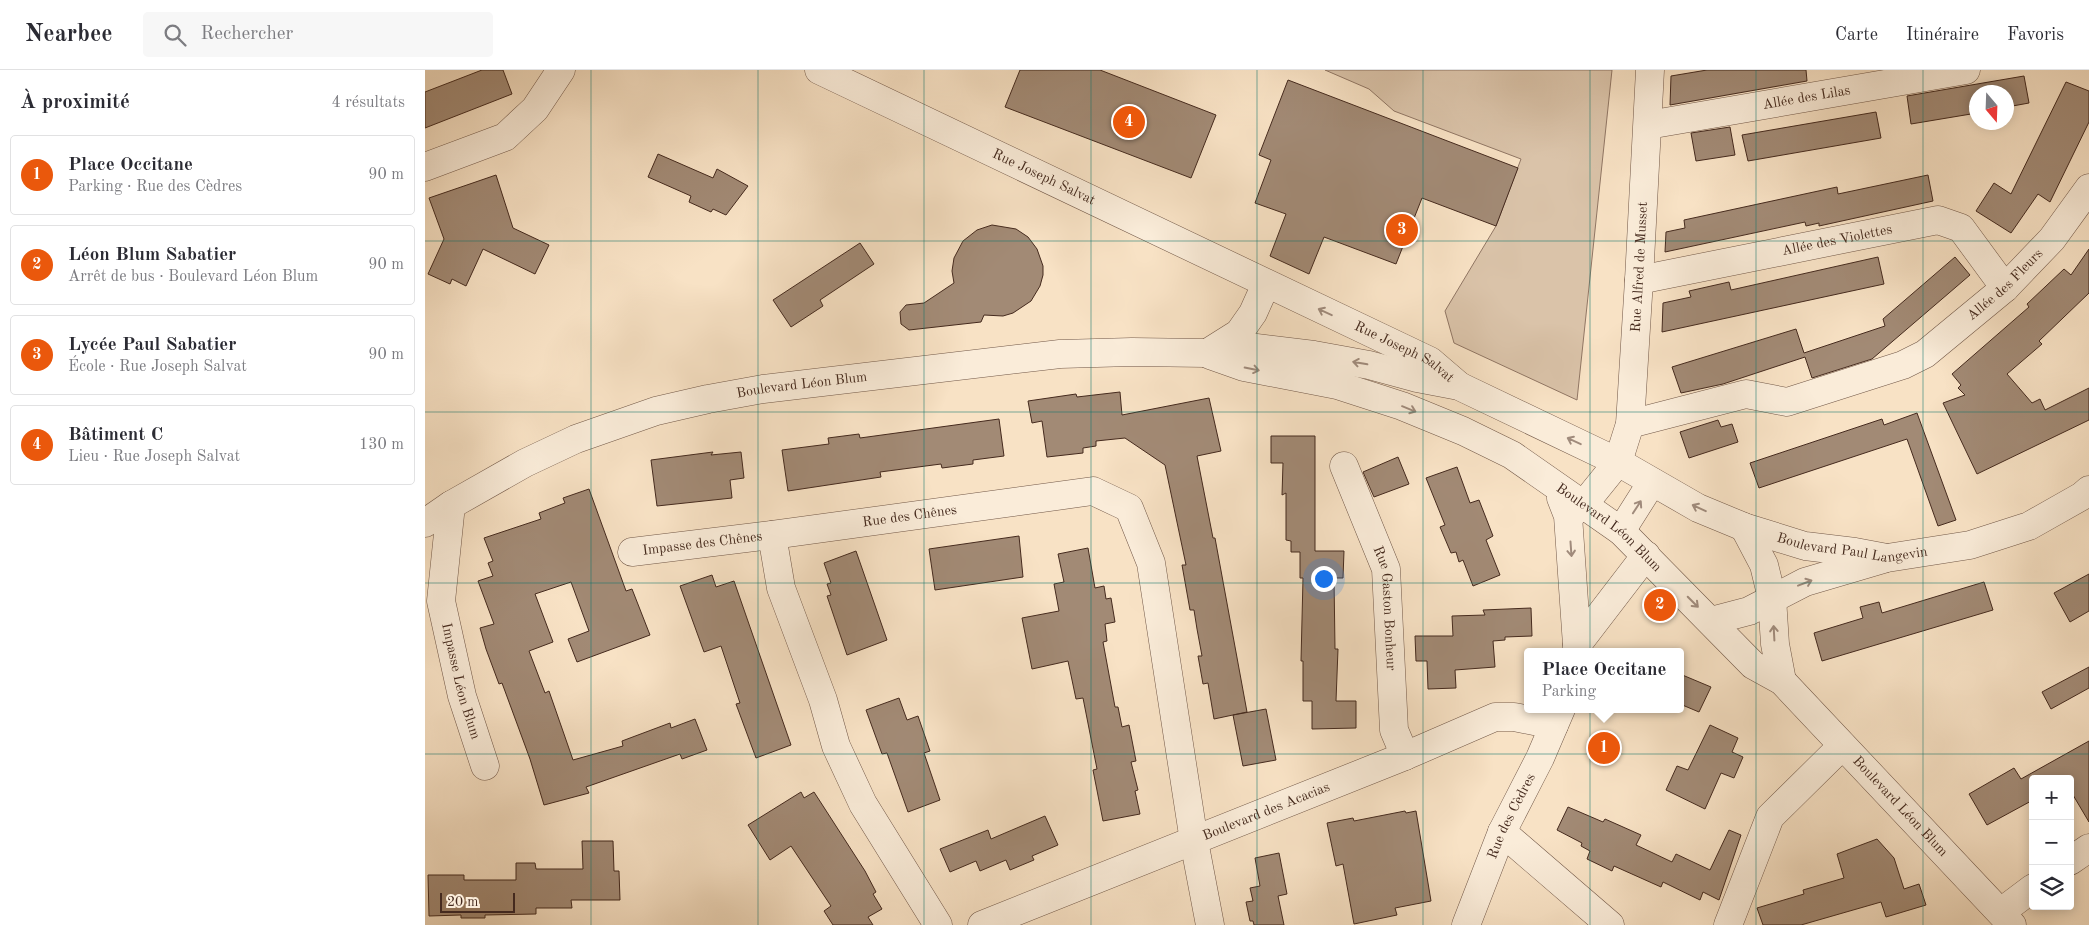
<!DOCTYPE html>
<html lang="fr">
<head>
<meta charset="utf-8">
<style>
  body { margin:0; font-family:"Old Standard TT",serif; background:#f7f7f7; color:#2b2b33 }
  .controls { position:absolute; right:15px; bottom:15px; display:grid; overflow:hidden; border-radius:5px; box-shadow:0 2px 12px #0003 }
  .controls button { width:45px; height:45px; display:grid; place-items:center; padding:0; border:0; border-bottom:1px solid #e1e1e2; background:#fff; color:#2b2b33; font:25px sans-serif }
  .compass { position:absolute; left:1544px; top:15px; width:45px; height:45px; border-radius:50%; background:#fff; box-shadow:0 2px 12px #0003; rotate:161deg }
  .scale { position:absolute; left:15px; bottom:12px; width:75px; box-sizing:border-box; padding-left:5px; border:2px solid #452a1e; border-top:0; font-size:14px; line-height:18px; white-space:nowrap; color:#452a1e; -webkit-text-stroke:4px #faecd9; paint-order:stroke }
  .you { position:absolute; left:898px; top:508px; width:18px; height:18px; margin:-12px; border:4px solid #fff; border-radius:50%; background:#1a73e8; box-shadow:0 0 0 8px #1a73e833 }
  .badge { display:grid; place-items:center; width:32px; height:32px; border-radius:50%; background:#ea580c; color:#fff; font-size:16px; font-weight:700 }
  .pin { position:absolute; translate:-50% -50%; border:2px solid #fff; box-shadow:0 1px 5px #0006 }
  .popup { position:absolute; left:1099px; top:578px; width:160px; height:65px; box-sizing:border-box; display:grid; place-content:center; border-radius:5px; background:#fff; filter:drop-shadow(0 1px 4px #0005); font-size:16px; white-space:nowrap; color:#7c7c81 }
  .popup b { font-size:19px; color:#2b2b33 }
  .popup::after { content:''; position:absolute; left:50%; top:100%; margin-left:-10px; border:10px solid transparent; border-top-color:#fff }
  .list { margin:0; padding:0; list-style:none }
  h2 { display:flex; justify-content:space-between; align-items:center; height:65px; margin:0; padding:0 20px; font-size:21px }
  h2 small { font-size:16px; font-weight:400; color:#7c7c81 }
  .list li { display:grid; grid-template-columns:32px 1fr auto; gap:15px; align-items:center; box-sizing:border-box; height:80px; margin:0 10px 10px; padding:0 10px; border:1px solid #e1e1e2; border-radius:5px }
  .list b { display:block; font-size:19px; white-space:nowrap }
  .list p { margin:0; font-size:16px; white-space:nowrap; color:#7c7c81 }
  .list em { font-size:16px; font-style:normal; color:#7c7c81 }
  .icon { flex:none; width:28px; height:28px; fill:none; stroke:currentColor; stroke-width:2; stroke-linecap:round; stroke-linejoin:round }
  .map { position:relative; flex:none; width:1664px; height:855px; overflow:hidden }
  header { display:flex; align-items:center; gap:30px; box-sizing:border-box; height:70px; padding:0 25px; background:#fff; border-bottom:1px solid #e1e1e2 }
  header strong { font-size:24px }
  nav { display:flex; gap:28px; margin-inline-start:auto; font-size:18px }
  .search { width:350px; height:45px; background:#f7f7f7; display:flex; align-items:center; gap:12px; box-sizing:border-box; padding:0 18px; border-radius:5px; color:#7c7c81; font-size:19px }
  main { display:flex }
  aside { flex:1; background:#fff }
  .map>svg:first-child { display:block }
</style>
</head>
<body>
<header>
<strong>Nearbee</strong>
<div class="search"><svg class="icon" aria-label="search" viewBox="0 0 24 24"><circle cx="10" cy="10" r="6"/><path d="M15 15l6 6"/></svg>Rechercher</div>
<nav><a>Carte</a><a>Itinéraire</a><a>Favoris</a></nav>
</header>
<main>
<aside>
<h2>À proximité<small>4 résultats</small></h2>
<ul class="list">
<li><span class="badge">1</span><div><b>Place Occitane</b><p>Parking · Rue des Cèdres</p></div><em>90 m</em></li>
<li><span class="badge">2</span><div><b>Léon Blum Sabatier</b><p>Arrêt de bus · Boulevard Léon Blum</p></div><em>90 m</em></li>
<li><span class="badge">3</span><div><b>Lycée Paul Sabatier</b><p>École · Rue Joseph Salvat</p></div><em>90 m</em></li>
<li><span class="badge">4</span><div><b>Bâtiment C</b><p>Lieu · Rue Joseph Salvat</p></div><em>130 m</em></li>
</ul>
</aside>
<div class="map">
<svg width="1664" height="855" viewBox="0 0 1664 855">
  <rect width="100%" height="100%" fill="#f8e2c5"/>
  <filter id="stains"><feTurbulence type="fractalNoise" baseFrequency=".004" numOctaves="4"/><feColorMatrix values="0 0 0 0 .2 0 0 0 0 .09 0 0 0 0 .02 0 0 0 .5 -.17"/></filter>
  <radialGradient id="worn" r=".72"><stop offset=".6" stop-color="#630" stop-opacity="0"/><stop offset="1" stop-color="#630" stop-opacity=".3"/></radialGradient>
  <!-- green -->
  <path fill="#dac3a9" stroke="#907664" d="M900,0H1187L1152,330L1029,273L1020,241L1071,156L1096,89L969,41L944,19Z"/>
  <!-- building -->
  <path fill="#a28a75" stroke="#452a1e" d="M57,0H78L87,24L0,58V22Z
    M595,0H675L791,45L766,108L580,37Z
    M1282,0H1381L1382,11L1245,35L1246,6Z
    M1599,6L1604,33L1582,37V22H1552V43L1486,54L1482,26Z
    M863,10L1093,98L1071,156L997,128L971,194L899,167L884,204L845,186L861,144L830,133L846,90L834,85Z
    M1641,12L1664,21V52L1625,132L1613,124L1586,163L1551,141L1569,113L1586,124Z
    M1451,42L1456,68L1323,91L1317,65Z
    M1305,57L1310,85L1271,91L1266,63Z
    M233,84L288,108L292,99L323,116L301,145L288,139L286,142L264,132L266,126L223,107Z
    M71,105L88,158L124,175L110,204L58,179L41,216L27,209L25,214L3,204L19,169L4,128Z
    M1503,105L1508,131L1394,156V153L1381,156L1380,152L1240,182L1241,162L1260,158L1259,150L1412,117L1413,124Z
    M567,155L591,159L603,167L612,179L618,196V205L615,216L606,231L588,243L578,246L559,245L556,252L484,260L476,254L475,242L481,235L499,233L529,213L527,201L529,188L538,171L552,160Z
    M435,173L449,194L395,230L398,236L366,257L348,230Z
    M1664,179V223L1614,271L1617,274L1582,304L1607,333L1615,329L1620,340L1664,318V350L1552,404L1518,333L1540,325L1533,318L1536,315L1527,304L1604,237L1602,234L1639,199L1646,205Z
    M1453,187L1459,214L1237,262L1238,233L1266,227L1264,221L1304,212L1306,220Z
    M1530,187L1545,205L1447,289L1387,308L1380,287L1298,314L1256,323L1247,297L1371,259L1379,283L1460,256L1458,249Z
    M695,322L697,345L784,328L796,381L772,386L788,468H790L822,642L789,649L783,613L778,614L773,586H777L772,559L769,540H765L757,495H761L740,395L700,368L671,371V376L658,378V383L622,387L617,351L607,353L603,331L651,324L652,327Z
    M1492,343L1531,450L1513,456L1482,369L1334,418L1325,393L1457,349L1459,355Z
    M574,349L579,386L548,390V394L517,398L516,394L455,402L456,407L363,421L357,380L404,374L403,368L434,364L435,368Z
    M1293,350L1296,357L1307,354L1313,372L1264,388L1255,362Z
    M846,366H890V481H919L918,508H909L910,579H913L911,631H931V658L887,659V631H878V591H876L878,508H875V482H866V471L861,470V423L857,425L858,393H846Z
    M288,382L286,385L316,382L319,408L305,410L307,428L232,436L226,390Z
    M973,387L984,414L949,427L938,402Z
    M1032,397L1045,433L1054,430L1068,466L1061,470L1075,505L1048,516L1038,490L1034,492L1031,482L1026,483L1015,457L1020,455L1001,408Z
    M164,419L201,521L207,519L225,565L152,592L143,569L164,561L146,512L110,524L128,572L104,581L120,623L124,621L148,690L198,676L197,671L245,653L246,658L270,649L282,680L257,689L255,684L161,717L164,723L119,735L105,689L77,613L74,614L61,579L55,558L69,554L53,511L68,506L63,493L68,491L59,468L116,449L114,443L140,433L138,428Z
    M594,466L598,507L510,520L504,479Z
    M663,478L670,518L679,516L681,529L686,528L690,552L680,554L682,571L678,572L690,637H693L697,657L704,655L711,691L706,692L713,720L710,721L715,744L678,751L668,700L672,699L658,628L651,629L643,591L607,599L597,548L634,541L629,514L639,512L633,484Z
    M431,481L462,570L422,585L402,526L406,525L402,514L406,513L399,493Z
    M1664,504V541L1645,552L1629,523Z
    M287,505L291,517L309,511L366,675L331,688L311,634L315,633L296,576L279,582L255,516Z
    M1559,512L1568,540L1397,591L1389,563L1438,548L1435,537L1454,532L1457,543Z
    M1106,538L1107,566L1080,567V570L1068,571L1070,597L1030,600L1031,618L1003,619L1002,591H991L990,566H1028L1027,546L1060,545L1058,540Z
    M1664,597V618L1626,639L1617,622Z
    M1255,604L1286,617L1274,642L1255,634Z
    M474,628L482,650L493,646L505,681L499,683L515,730L483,742L462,683L457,684L441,640Z
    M841,639L851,690L818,696L808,645Z
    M1285,655L1313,668L1307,682L1318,687L1309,708L1296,703L1280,739L1241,720L1252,696L1263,700Z
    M1664,671V752L1648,725L1645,727V709H1608V730L1562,755L1544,724L1589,698L1596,709Z
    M376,722L379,728L389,722L440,801L451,822L448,824L457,839L443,847L448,855H408L399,841L406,836L366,776L345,790L323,755Z
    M1143,737L1178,752L1180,749L1216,765L1211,775L1247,792L1251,784L1285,800L1304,760L1316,765L1294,830L1278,822L1275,830L1238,812L1236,817L1189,796L1187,801L1162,789L1165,781L1156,776L1157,773L1132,760Z
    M980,741L981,743L991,741L1006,831L970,838L972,845L929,854L918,794L911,796L902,753L928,748L929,751Z
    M620,746L633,775L607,786L609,790L585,800L581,790L555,801L551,791L525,802L515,779L563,760L566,769Z
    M1452,769L1469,788L1479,819L1494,814L1501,835L1461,847L1456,832L1376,855H1338L1332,838L1379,824L1378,820L1419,808L1412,784Z
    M157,771H188L189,801H194L195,830H146L147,838H111V844L60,845V848H36V845L4,846L3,805H39V810H91V793H110L111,799H158Z
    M854,783L862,824L853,826L859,855H829L828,851H825L821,832L828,831L825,818L835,816L830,788Z"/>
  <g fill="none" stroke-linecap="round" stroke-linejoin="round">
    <defs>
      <g id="minor">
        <path id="s1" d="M394,0L1005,291L1033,315"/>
        <path id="s2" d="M1223,55L1541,0"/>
        <path d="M0,97L80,67L110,39L136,0"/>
        <path id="s3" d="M1214,210L1513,150L1536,158L1580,218"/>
        <path d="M787,280L814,263L828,243L841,214"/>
        <path id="s4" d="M785,285L819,297L912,315L977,336L1038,361L1087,385L1196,461L1328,595L1357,611L1587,855"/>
        <path id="s5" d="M1205,354L1321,324L1362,332L1478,295L1500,284L1580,218L1627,169L1664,118"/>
        <path id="s6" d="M919,396L961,499L969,660L980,686"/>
        <path d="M1136,428L1143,446L1152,575"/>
        <path id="s7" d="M26,435L16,531L37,626L60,696"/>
        <path id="s8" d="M1145,445L1159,434L1193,392L1205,354L1214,210L1225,0"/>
        <path id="s9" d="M0,453L26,435L100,393L151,369L231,341L283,329L338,319L635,284L707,282L781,283L823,277L889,285L944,295L992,308L1034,316L1193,392L1273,438L1319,457L1380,476L1430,482L1462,488L1545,475L1604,456L1657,426L1664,420"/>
        <path d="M1319,457L1339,495L1347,528L1350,574L1357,611"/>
        <path d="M1196,461L1227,412"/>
        <path d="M347,465L356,518L398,630L411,676L438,734L513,855"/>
        <path id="s10" d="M207,482L347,465L668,421L704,438L726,493L769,771L785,855"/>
        <path d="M1286,551L1324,541L1380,512L1458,489"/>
        <path d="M1151,582L1152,575L1221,485"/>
        <path d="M1077,762L1185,855"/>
        <path d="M1645,791L1664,778"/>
        <path d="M1576,842L1608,818"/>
        <path id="s11" d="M557,855L980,686L1070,647H1089L1129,655"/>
        <path id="s12" d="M1041,855L1077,762L1115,688L1136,639"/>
        <path d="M1303,855L1345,747L1417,676"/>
      </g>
    </defs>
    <!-- minor casing -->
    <use href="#minor" stroke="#725848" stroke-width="29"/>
    <!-- minor -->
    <use href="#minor" stroke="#faecd9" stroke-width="28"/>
  </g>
  <!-- one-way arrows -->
  <defs><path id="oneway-shaft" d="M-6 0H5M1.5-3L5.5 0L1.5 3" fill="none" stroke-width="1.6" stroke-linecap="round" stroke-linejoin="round" transform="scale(1.25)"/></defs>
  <g stroke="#a08b7c">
    <use href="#oneway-shaft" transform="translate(900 242) rotate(-155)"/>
    <use href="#oneway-shaft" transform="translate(935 293) rotate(-170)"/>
    <use href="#oneway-shaft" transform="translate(827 299) rotate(11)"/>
    <use href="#oneway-shaft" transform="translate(984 339) rotate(22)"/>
    <use href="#oneway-shaft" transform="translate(1149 371) rotate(-155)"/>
    <use href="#oneway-shaft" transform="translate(1212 437) rotate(-57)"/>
    <use href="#oneway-shaft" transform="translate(1274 438) rotate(-155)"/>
    <use href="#oneway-shaft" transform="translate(1146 479) rotate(86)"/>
    <use href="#oneway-shaft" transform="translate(1380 513) rotate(-21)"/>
    <use href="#oneway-shaft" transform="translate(1268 532) rotate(45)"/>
    <use href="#oneway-shaft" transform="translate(1349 563) rotate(-93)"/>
  </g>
  <!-- grid -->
  <path fill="none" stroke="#0f766e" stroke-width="1" stroke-opacity="0.55" d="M166,0V855M333,0V855M499,0V855M666,0V855M832,0V855M998,0V855M1165,0V855M1331,0V855M1498,0V855M0,171H1664M0,342H1664M0,513H1664M0,684H1664"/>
  <g text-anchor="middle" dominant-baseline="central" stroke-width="4" stroke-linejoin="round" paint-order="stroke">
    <!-- street labels -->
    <g font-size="14" fill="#452a1e" stroke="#faecd9">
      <text stroke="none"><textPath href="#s2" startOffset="161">Allée des Lilas</textPath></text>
      <text stroke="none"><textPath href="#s1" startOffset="249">Rue Joseph Salvat</textPath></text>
      <text stroke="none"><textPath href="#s3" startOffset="202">Allée des Violettes</textPath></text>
      <text stroke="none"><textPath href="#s8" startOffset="269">Rue Alfred de Musset</textPath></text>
      <text stroke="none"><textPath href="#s5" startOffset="414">Allée des Fleurs</textPath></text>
      <text stroke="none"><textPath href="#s1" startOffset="650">Rue Joseph Salvat</textPath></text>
      <text stroke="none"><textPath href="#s9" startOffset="406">Boulevard Léon Blum</textPath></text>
      <text stroke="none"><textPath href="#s10" startOffset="280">Rue des Chênes</textPath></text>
      <text stroke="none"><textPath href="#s4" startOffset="441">Boulevard Léon Blum</textPath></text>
      <text stroke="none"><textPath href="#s9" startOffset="1499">Boulevard Paul Langevin</textPath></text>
      <text stroke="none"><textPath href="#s10" startOffset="71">Impasse des Chênes</textPath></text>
      <text stroke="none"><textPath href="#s6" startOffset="150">Rue Gaston Bonheur</textPath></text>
      <text stroke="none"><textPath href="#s7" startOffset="179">Impasse Léon Blum</textPath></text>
      <text stroke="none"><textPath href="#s4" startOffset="846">Boulevard Léon Blum</textPath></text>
      <text stroke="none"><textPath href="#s11" startOffset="306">Boulevard des Acacias</textPath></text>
      <text stroke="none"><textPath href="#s12" startOffset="118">Rue des Cèdres</textPath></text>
    </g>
  </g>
  <rect width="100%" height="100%" filter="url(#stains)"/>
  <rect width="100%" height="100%" fill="url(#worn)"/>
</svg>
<div class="controls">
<button>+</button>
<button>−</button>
<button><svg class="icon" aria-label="layers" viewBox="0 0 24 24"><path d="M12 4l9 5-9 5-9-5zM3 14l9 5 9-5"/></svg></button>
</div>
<svg class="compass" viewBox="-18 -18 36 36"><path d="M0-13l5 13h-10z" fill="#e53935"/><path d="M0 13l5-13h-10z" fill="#7c7c81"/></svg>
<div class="scale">20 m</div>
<div class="you"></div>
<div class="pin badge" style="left:1179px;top:678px">1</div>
<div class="popup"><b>Place Occitane</b>Parking</div>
<div class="pin badge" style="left:1235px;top:535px">2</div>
<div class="pin badge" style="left:977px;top:160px">3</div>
<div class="pin badge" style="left:704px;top:52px">4</div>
</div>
</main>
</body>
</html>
